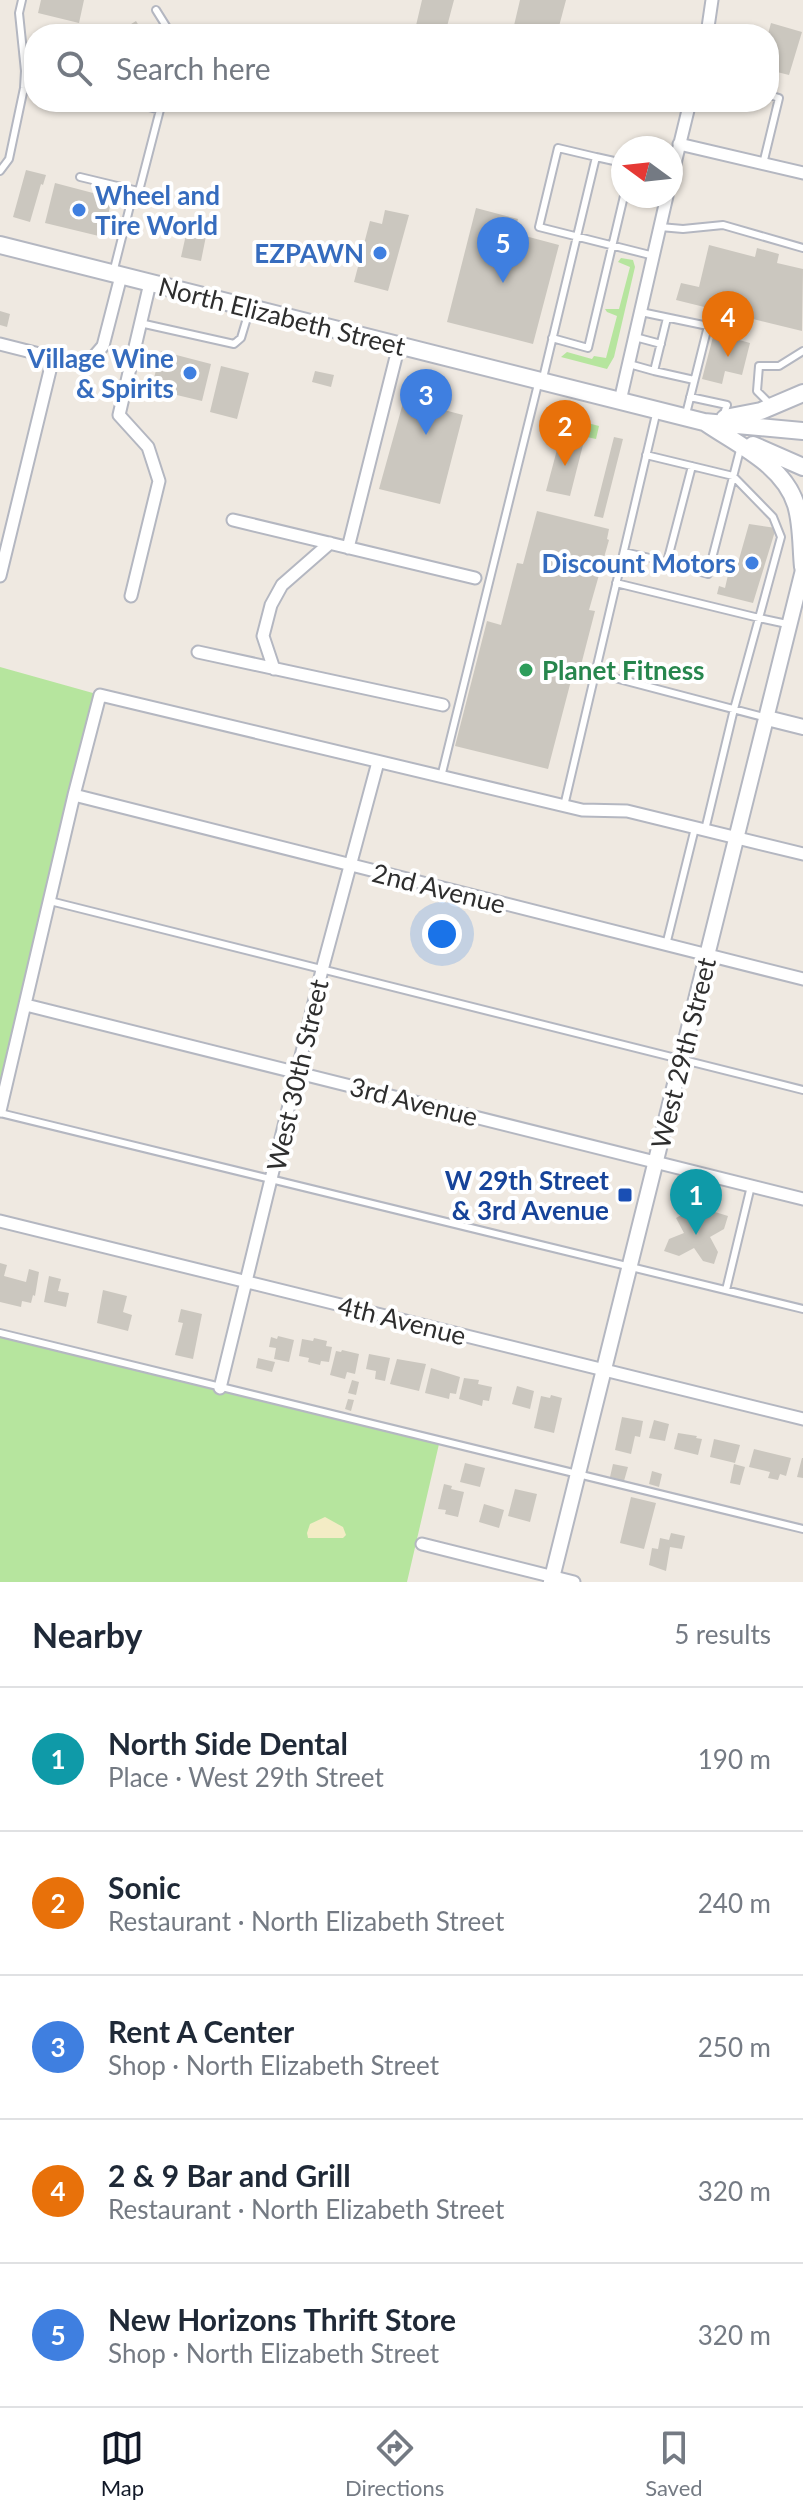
<!DOCTYPE html>
<html lang="en">
<head>
<meta charset="utf-8">
<style>
  body { margin:0; font-family:Lato,sans-serif; background:#f2f2f3; color:#1f2937 }
  .compass { position:absolute; left:611px; top:136px; width:72px; height:72px; border-radius:50%; background:#fff; box-shadow:0 2px 6px #0004; rotate:285deg }
  .you { position:absolute; left:442px; top:934px; width:28px; height:28px; margin:-20px; border:6px solid #fff; border-radius:50%; background:#1a73e8; box-shadow:0 0 0 12px #1a73e833 }
  .badge { display:grid; place-items:center; width:52px; height:52px; border-radius:50%; background:#111827; color:#fff; font-size:26px; font-weight:700 }
  .pin { position:absolute; translate:-50% -66px; filter:drop-shadow(0 2px 4px #0008) }
  .pin::after { content:''; position:absolute; top:42px; width:28px; height:24px; background:inherit; clip-path:polygon(0 0,100% 0,50% 100%) }
  .list { margin:0; padding:0; list-style:none }
  h2 { display:flex; justify-content:space-between; align-items:center; height:104px; margin:0; padding:0 32px; font-size:34px }
  h2 small { font-size:26px; font-weight:400; color:#747a83 }
  .list li { display:grid; grid-template-columns:52px 1fr auto; gap:24px; align-items:center; box-sizing:border-box; height:144px; padding:0 32px; border-top:2px solid #e0e1e3 }
  .list b { display:block; font-size:30px; white-space:nowrap }
  .list p { margin:0; font-size:26px; white-space:nowrap; color:#747a83 }
  .list em { font-size:26px; font-style:normal; color:#747a83 }
  .icon { flex:none; width:44px; height:44px; fill:none; stroke:currentColor; stroke-width:2; stroke-linecap:round; stroke-linejoin:round }
  .map { position:relative; flex:none; width:803px; height:1582px; overflow:hidden }
  .search { position:absolute; background:#fff; box-shadow:0 2px 6px #0004; left:24px; right:24px; top:24px; height:88px; display:flex; align-items:center; gap:20px; box-sizing:border-box; padding:0 28px; border-radius:32px; color:#747a83; font-size:30px }
  .sheet { height:824px; background:#fff }
  nav { display:flex; justify-content:space-around; align-items:center; box-sizing:border-box; height:112px; border-top:2px solid #e0e1e3; background:#fff; font-size:22px; color:#747a83 }
  nav a { display:grid; justify-items:center; gap:4px }
  nav .on { color:#111827 }
  .map>svg:first-child { display:block }
</style>
</head>
<body>
<div class="map">
<svg width="803" height="1582" viewBox="0 0 803 1582">
  <rect width="100%" height="100%" fill="#efe9e1"/>
  <!-- green -->
  <path fill="#b6e59e" d="M621,258L633,260L635,267L614,357L607,369L561,357L567,352L592,359L594,356L606,358L617,316L607,312L605,309H619L630,267L618,262Z
    M561,416L599,426L596,439L559,431Z
    M0,667L100,695L26,1005L0,1086Z
    M0,1337L439,1444L407,1582H0Z"/>
  <!-- sand -->
  <path fill="#f3ecc5" d="M325,1517L343,1527L346,1535L343,1538H308L307,1533L310,1524Z"/>
  <!-- building -->
  <path fill="#cbc7bf" d="M41,0H84L79,23L38,13Z
    M422,0H454L445,34H414Z
    M520,0H566L557,34H512Z
    M136,21L144,34H115Z
    M771,23L802,32L789,75L769,70L768,34Z
    M226,102H246L244,112L225,107Z
    M26,170L46,175L43,185L41,184L30,222L13,217Z
    M55,183L112,198L103,237L45,223Z
    M476,208L518,219L514,233L559,245L533,344L447,322Z
    M385,210L409,215L388,291L354,282L370,221L382,224Z
    M189,221L208,226L201,261L181,257Z
    M709,245L755,257L757,248L779,254L777,263L803,269L802,331L676,300L681,283L699,287Z
    M0,311L10,314L7,327L0,325Z
    M714,333L750,343L742,375L725,371L722,384L702,379Z
    M161,351L211,364L202,401L164,392L167,381L154,378Z
    M221,366L249,373L237,419L210,412Z
    M315,371L334,375L331,387L312,382Z
    M403,403L417,406L418,403L463,415L440,504L379,489Z
    M562,431L571,433L569,438L584,441L570,496L546,491Z
    M614,437L623,439L603,518L594,516Z
    M537,511L609,529L607,539L609,540L589,610L595,611L580,669L573,673L548,769L455,746L487,621L501,625L517,563L523,564Z
    M749,524L776,528L753,603L717,594L719,586L725,588L728,575L734,577Z
    M695,1207L704,1219L715,1212L728,1216L724,1229L710,1237L718,1252L714,1264L703,1261L694,1248L679,1256L664,1251L669,1239L684,1233L676,1218Z
    M0,1263L7,1265L4,1276L26,1282L29,1269L39,1272L35,1296L33,1295L31,1303L22,1301L21,1307L0,1302Z
    M49,1276L61,1279L58,1291L69,1293L66,1307L44,1302Z
    M103,1290L127,1296L123,1312L132,1315L128,1331L97,1323Z
    M181,1309L202,1314L193,1359L175,1355L183,1323L178,1322Z
    M278,1336L294,1340L289,1362L274,1359L276,1348L269,1347L271,1337L277,1339Z
    M314,1338L327,1341L326,1346L332,1347L329,1362L321,1361L320,1365L308,1362L309,1358L299,1356L302,1339L313,1341Z
    M342,1350L359,1354L355,1374L347,1372L345,1379L330,1375L336,1351L341,1352Z
    M369,1354L390,1358L385,1381L375,1379L376,1371L366,1369Z
    M258,1358L275,1362L272,1372L256,1368Z
    M397,1359L426,1364L419,1391L390,1384Z
    M431,1368L460,1377L456,1394L450,1393L449,1399L425,1393Z
    M464,1378L479,1380L478,1384L492,1387L489,1401L483,1400L482,1406L459,1399Z
    M352,1380L359,1382L356,1395L348,1393Z
    M517,1386L534,1391L530,1409L512,1404Z
    M551,1395L562,1398L554,1433L534,1428L541,1396L550,1398Z
    M348,1399L354,1400L351,1411L345,1409Z
    M622,1417L643,1421L640,1437L635,1436L631,1454L615,1450Z
    M654,1420L669,1424L665,1441L649,1438Z
    M678,1433L697,1436L696,1438L702,1439L698,1455L674,1449Z
    M714,1439L740,1445L735,1463L710,1457Z
    M754,1449L791,1458L786,1476L780,1474L778,1480L768,1478L770,1472L749,1467Z
    M802,1458H803V1478L797,1477Z
    M465,1463L485,1468L480,1487L460,1482Z
    M613,1464L628,1467L624,1481L610,1477Z
    M734,1464L745,1467L740,1485L730,1483Z
    M652,1471L662,1474L659,1487L649,1484Z
    M444,1484L452,1486L451,1489L464,1492L458,1517L445,1514L446,1510L438,1509Z
    M515,1489L537,1494L530,1522L508,1516Z
    M631,1497L656,1503L644,1549L620,1543Z
    M484,1504L504,1510L499,1528L479,1522Z
    M671,1533L685,1536L682,1549L670,1547L666,1571L649,1565L652,1548L658,1549L660,1538L669,1540Z"/>
  <g fill="none" stroke-linecap="round" stroke-linejoin="round">
    <defs>
      <path id="service" d="M156,10L171,34
        M130,102L160,110
        M596,157L558,148L539,227L654,256
        M763,164L779,98L769,95
        M0,171L9,159L24,88L25,71L19,13L22,0
        M80,177L134,190
        M660,227L683,229L723,225L803,248
        M113,273L134,190L139,191L162,102
        M641,312L708,326L686,414
        M667,318L654,371L694,380
        M140,323L234,344L241,338L250,308
        M708,326L738,331
        M635,337L661,344
        M552,338L588,348L624,196
        M629,364L654,371
        M543,378L596,157L623,163
        M690,397L727,405L723,416
        M771,405L757,391L759,366H779L803,351
        M646,455L733,476L773,517L781,537L759,618L787,624
        M692,466L667,562L708,574L741,446
        M624,552L667,562
        M616,583L759,618L734,709L705,830
        M596,673L767,718
        M441,777L539,380
        M564,806L657,410
        M50,901L803,1090
        M666,945L695,828
        M0,1113L803,1309
        M726,1290L751,1186
        M0,1333L803,1529"/>
      <path id="minor" d="M707,34L712,0
        M679,144L803,173
        M671,180L690,102
        M0,344L71,362L91,360L103,346L121,276
        M620,401L667,196
        M233,520L475,578
        M348,548L399,345
        M0,576L53,358
        M131,596L159,481L148,447L119,415L150,283
        M198,652L443,705
        M274,669L263,636L271,605L282,585L330,543
        M74,795L803,979
        M26,1005L803,1199
        M0,1111L74,795L100,695L582,810L627,811L803,854
        M0,1221L803,1419
        M220,1388L322,970L378,762
        M422,1544L574,1582"/>
      <path id="tertiary" d="M767,718L803,727
        M551,1582L803,570"/>
      <path id="secondary" d="M0,245L704,422L803,431
        M725,418L761,411L803,393
        M706,423C738,445 784,465 796,505C802,524 801,548 803,567
        M753,445L803,467"/>
    </defs>
    <!-- service casing -->
    <use href="#service" stroke="#b4b7c1" stroke-width="10"/>
    <!-- minor casing -->
    <use href="#minor" stroke="#b4b7c1" stroke-width="15"/>
    <!-- tertiary casing -->
    <use href="#tertiary" stroke="#b4b7c1" stroke-width="18"/>
    <!-- secondary casing -->
    <use href="#secondary" stroke="#b4b7c1" stroke-width="20"/>
    <!-- service -->
    <use href="#service" stroke="#fff" stroke-width="6"/>
    <!-- minor -->
    <use href="#minor" stroke="#fff" stroke-width="11"/>
    <!-- tertiary -->
    <use href="#tertiary" stroke="#fff" stroke-width="14"/>
    <!-- secondary -->
    <use href="#secondary" stroke="#fff" stroke-width="16"/>
  </g>
  <!-- markers -->
  <g fill="#3f7fe0" stroke="#fff" stroke-width="3">
    <circle cx="79" cy="210" r="8"/>
    <circle cx="380" cy="253" r="8"/>
    <circle cx="190" cy="373" r="8"/>
    <circle cx="752" cy="563" r="8"/>
  </g>
  <circle fill="#2e9e5b" stroke="#fff" stroke-width="3" cx="526" cy="670" r="8"/>
  <rect fill="#1a4fb4" stroke="#fff" stroke-width="3" x="617" y="1187" width="16" height="16" rx="4"/>
  <g text-anchor="middle" dominant-baseline="central" stroke-width="8" stroke-linejoin="round" paint-order="stroke">
    <!-- shop labels -->
    <g font-size="26" font-weight="bold" fill="#366cbe" stroke="#fff" text-anchor="end">
      <text x="95" y="195" text-anchor="start">Wheel and<tspan x="95" dy="30">Tire World</tspan></text>
      <text x="364" y="253">EZPAWN</text>
      <text x="174" y="358">Village Wine<tspan x="174" dy="30">&amp; Spirits</tspan></text>
      <text x="736" y="563">Discount Motors</text>
    </g>
    <!-- street labels -->
    <g font-size="26" fill="#2e2e2e" stroke="#fff">
      <text transform="translate(282 316) rotate(14)">North Elizabeth Street</text>
      <text transform="translate(439 888) rotate(14)">2nd Avenue</text>
      <text transform="translate(683 1053) rotate(-76)">West 29th Street</text>
      <text transform="translate(297 1075) rotate(-77)">West 30th Street</text>
      <text transform="translate(414 1101) rotate(14)">3rd Avenue</text>
      <text transform="translate(402 1320) rotate(14)">4th Avenue</text>
    </g>
    <!-- leisure labels -->
    <g font-size="26" font-weight="bold" fill="#27864d" stroke="#fff" text-anchor="start">
      <text x="542" y="670">Planet Fitness</text>
    </g>
    <!-- transit labels -->
    <g font-size="26" font-weight="bold" fill="#164399" stroke="#fff" text-anchor="end">
      <text x="609" y="1180">W 29th Street<tspan x="609" dy="30">&amp; 3rd Avenue</tspan></text>
    </g>
  </g>
</svg>
<svg class="compass" viewBox="-18 -18 36 36"><path d="M0-13l5 13h-10z" fill="#e53935"/><path d="M0 13l5-13h-10z" fill="#747a83"/></svg>
<div class="you"></div>
<div class="pin badge" style="left:696px;top:1235px;background:#0f9aa8">1</div>
<div class="pin badge" style="left:565px;top:466px;background:#e8710a">2</div>
<div class="pin badge" style="left:426px;top:435px;background:#3f7fe0">3</div>
<div class="pin badge" style="left:728px;top:357px;background:#e8710a">4</div>
<div class="pin badge" style="left:503px;top:283px;background:#3f7fe0">5</div>
<div class="search"><svg class="icon" aria-label="search" viewBox="0 0 24 24"><circle cx="10" cy="10" r="6"/><path d="M15 15l6 6"/></svg>Search here</div>
</div>
<section class="sheet">
<h2>Nearby<small>5 results</small></h2>
<ul class="list">
<li><span class="badge" style="background:#0f9aa8">1</span><div><b>North Side Dental</b><p>Place · West 29th Street</p></div><em>190 m</em></li>
<li><span class="badge" style="background:#e8710a">2</span><div><b>Sonic</b><p>Restaurant · North Elizabeth Street</p></div><em>240 m</em></li>
<li><span class="badge" style="background:#3f7fe0">3</span><div><b>Rent A Center</b><p>Shop · North Elizabeth Street</p></div><em>250 m</em></li>
<li><span class="badge" style="background:#e8710a">4</span><div><b>2 &amp; 9 Bar and Grill</b><p>Restaurant · North Elizabeth Street</p></div><em>320 m</em></li>
<li><span class="badge" style="background:#3f7fe0">5</span><div><b>New Horizons Thrift Store</b><p>Shop · North Elizabeth Street</p></div><em>320 m</em></li>
</ul>
</section>
<nav>
<a class="on"><svg class="icon" aria-label="map" viewBox="0 0 24 24"><path d="M3 6l6-2 6 2 6-2v14l-6 2-6-2-6 2zM9 4v14M15 6v14"/></svg>Map</a>
<a><svg class="icon" aria-label="directions" viewBox="0 0 24 24"><path d="M12 3l9 9-9 9-9-9zM9 14v-3h6M13 9l2 2-2 2"/></svg>Directions</a>
<a><svg class="icon" aria-label="saved" viewBox="0 0 24 24"><path d="M7 4h10v16l-5-4-5 4z"/></svg>Saved</a>
</nav>
</body>
</html>
